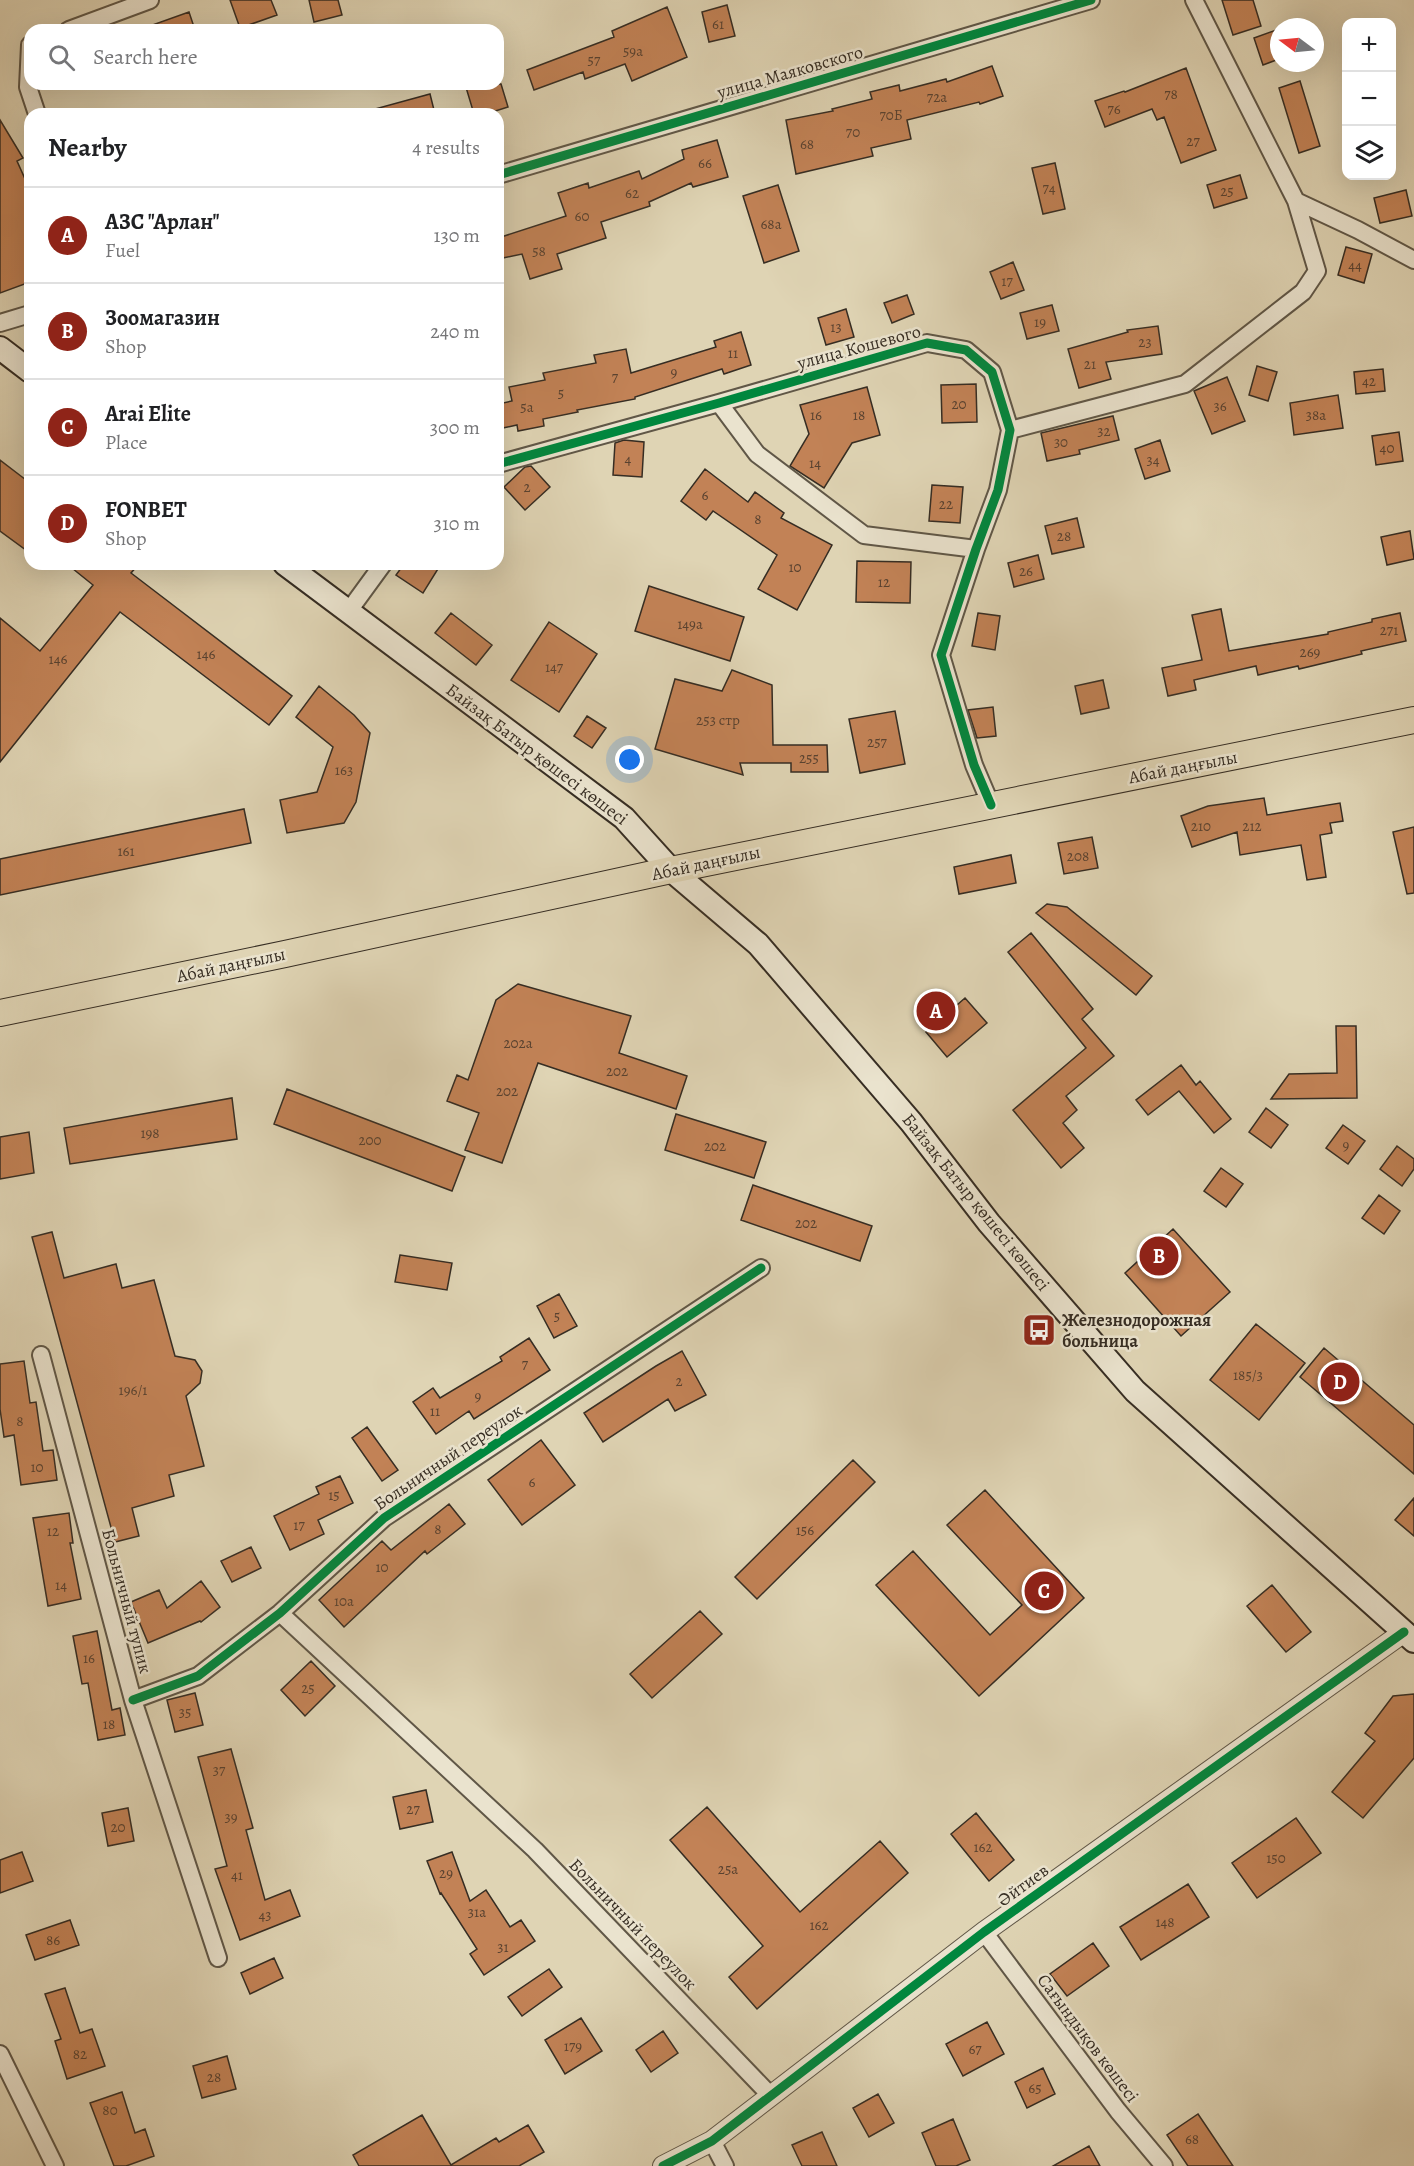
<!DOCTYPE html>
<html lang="en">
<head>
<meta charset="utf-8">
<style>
  body { margin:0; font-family:Alegreya,serif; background:#f6f6f6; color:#202124 }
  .controls { position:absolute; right:18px; top:18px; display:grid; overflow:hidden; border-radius:12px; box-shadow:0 6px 24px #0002 }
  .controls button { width:54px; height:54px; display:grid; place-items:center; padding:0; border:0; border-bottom:2px solid #e0e0e0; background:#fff; color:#202124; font:30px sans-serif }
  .compass { position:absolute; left:1270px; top:18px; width:54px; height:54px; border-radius:50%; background:#fff; box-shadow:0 6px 24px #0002; rotate:286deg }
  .you { position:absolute; left:630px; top:760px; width:21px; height:21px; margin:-15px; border:4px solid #fff; border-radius:50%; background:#1a73e8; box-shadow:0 0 0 9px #1a73e833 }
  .badge { display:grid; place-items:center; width:39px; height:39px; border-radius:50%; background:#8f2418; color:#fff; font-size:20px; font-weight:700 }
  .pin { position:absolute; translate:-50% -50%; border:3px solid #fff; box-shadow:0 2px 6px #0006 }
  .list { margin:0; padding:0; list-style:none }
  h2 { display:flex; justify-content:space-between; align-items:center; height:78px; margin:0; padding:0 24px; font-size:26px }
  h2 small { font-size:20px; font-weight:400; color:#757577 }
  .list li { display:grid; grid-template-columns:39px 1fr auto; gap:18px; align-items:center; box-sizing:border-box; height:96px; padding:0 24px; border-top:2px solid #e0e0e0 }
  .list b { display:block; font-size:22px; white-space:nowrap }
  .list p { margin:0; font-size:20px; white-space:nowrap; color:#757577 }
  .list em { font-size:20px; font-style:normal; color:#757577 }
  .icon { flex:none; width:33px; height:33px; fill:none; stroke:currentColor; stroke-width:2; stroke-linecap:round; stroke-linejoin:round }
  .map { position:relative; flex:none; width:1414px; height:2166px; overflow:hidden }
  .search { position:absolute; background:#fff; box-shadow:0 6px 24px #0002; left:24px; top:24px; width:480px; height:66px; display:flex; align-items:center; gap:15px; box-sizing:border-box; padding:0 21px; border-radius:18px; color:#757577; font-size:22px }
  .panel { position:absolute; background:#fff; box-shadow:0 6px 24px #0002; left:24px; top:108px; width:480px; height:462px; border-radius:18px }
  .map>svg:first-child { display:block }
</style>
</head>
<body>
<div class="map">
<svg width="1414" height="2166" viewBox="0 0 1414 2166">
  <rect width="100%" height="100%" fill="#dfd4b4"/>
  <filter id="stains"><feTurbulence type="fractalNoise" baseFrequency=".00333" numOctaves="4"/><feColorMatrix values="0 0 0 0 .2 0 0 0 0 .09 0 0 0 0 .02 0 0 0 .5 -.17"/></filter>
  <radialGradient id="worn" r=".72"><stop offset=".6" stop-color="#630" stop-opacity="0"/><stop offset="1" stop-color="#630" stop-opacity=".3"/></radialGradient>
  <!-- building -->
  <path fill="#c28256" stroke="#362d23" stroke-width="1.5" d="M230,0H271L277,15L240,28Z
    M309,0H338L342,15L314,22Z
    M1222,0H1253L1261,26L1233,35Z
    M727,5L735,36L709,42L702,12Z
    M667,7L687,57L632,81L625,64L585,79L583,72L534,90L527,70L614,37L612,31Z
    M189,12L195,30H144V28Z
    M1279,29V59L1263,65L1254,38Z
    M992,66L1003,96L980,104L979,102L907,120L911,139L871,148L873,156L796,174L786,120L833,111L832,109L872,99L870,92L899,85L900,91L946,79L947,82Z
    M1186,68L1216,150L1181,163L1164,117L1157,120L1152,109L1105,127L1095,101L1124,91L1125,92Z
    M1300,81L1320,146L1299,153L1279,88Z
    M465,84H501L508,107L486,114H474Z
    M430,94L435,114H376L375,109Z
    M0,120L23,158L17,161L30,190V282L0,293Z
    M717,140L728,177L693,187L691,183L649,202L650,206L601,222L606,238L557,254L562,269L530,279L522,254L498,259V238L566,216L558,193L588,183L589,188L639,171L642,179L684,159L682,150Z
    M1055,163L1065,209L1043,214L1032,168Z
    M1240,175L1247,198L1214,208L1207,185Z
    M778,185L799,251L764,263L743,196Z
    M1406,190L1412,216L1380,223L1374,198Z
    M1346,247L1372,254L1364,283L1338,275Z
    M1013,262L1024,290L1001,299L990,272Z
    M907,295L914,314L892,323L884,303Z
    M1052,305L1059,331L1027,339L1020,313Z
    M846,309L854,337L826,345L818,318Z
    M1158,326L1162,354L1106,362L1111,379L1079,388L1068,349L1128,332L1127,330Z
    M741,332L751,365L724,374L722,369L635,397V399L577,410L578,412L543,419L544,426L518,431L517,425L498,429V404L512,401L509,387L545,380L543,373L596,363L594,355L626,349L631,373L716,347L714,341Z
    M1257,366L1277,372L1268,401L1249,395Z
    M1383,369L1385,391L1356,394L1354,372Z
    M1227,377L1245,421L1212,434L1194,391Z
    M976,384L977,422L942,423L941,385Z
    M867,387L880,435L852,443L824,488L790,466L809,434L800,405Z
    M1338,395L1343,428L1294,435L1290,403Z
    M1113,416L1119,440L1079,450L1080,454L1047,461L1041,433Z
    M1399,432L1403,461L1376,465L1372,436Z
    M624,440L644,442L642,477L613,475L615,443Z
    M1160,440L1170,471L1145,479L1135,449Z
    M0,460L30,483V553L0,531Z
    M531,466L550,487L525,510L504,487L525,467Z
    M705,469L748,502L755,492L784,513L781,518L832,545L797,610L758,589L777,555L713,511L706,520L681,501Z
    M932,485L963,487L960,523L929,521Z
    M1077,518L1084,547L1052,554L1045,526Z
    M1410,531L1414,559L1387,565L1381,537Z
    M1038,555L1044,579L1014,587L1008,563Z
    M857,561L911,562L910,603L856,602Z
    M67,564H139L131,573L292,696L269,725L120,612L0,762V618L40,651L93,585Z
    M404,564H441L423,593L396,575Z
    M649,586L744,617L730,661L635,631Z
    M1221,609L1229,651L1328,634V632L1372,622V619L1400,613L1406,641L1361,651L1362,654L1299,669L1298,666L1258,675L1256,666L1194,680L1196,690L1168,696L1162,668L1202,660L1192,615Z
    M451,613L492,645L476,665L435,633Z
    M978,613L1000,616L995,650L972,646Z
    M549,622L597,654L559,712L511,680Z
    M732,670L772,685L773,745H827L828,772H791V763H740L743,775L655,749L675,679L722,691Z
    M1103,680L1109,708L1081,714L1075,686Z
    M319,686L354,715L370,733L356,802L344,823L287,833L280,800L317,792L333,747L296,717Z
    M993,707L996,736L977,738L968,710Z
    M895,711L905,764L860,773L849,719Z
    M587,716L606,728L592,748L574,736Z
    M1264,798L1267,815L1340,803L1343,821L1330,823L1332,833L1320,835L1326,877L1307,880L1301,845L1240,855L1237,832L1192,847L1181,816L1208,806Z
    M244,809L251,843L0,895V859Z
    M1414,827V893L1407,894L1393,832Z
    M1092,837L1098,868L1064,874L1058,843Z
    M1011,855L1016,883L959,894L954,867Z
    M1047,904L1067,907L1152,976L1136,995L1036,913Z
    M1031,933L1093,1009L1082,1019L1114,1056L1066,1096L1077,1110L1063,1123L1084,1148L1061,1168L1013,1110L1086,1048L1008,952Z
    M518,984L631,1016L619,1053L687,1076L676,1109L538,1063L502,1163L465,1150L479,1113L447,1101L457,1075L468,1080L496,1000Z
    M965,998L987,1023L947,1057L926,1032Z
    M1336,1026H1356L1357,1098L1271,1099L1289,1074L1337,1073Z
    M1181,1065L1196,1085L1200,1081L1231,1119L1214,1133L1179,1091L1148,1115L1136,1100Z
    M287,1089L465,1157L452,1191L274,1124Z
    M232,1098L237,1139L70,1164L64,1128Z
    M1266,1108L1288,1125L1271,1148L1249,1132Z
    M676,1114L766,1142L754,1178L665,1150Z
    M1343,1125L1365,1141L1348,1164L1326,1148Z
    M29,1132L34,1173L0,1179V1137Z
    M1397,1146L1414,1159V1169L1402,1186L1380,1169Z
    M1221,1168L1243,1184L1226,1207L1204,1191Z
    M753,1185L872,1226L860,1261L741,1220Z
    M1379,1195L1400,1211L1384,1234L1362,1218Z
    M1173,1229L1230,1292L1181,1336L1125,1273Z
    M52,1232L64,1278L116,1264L122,1288L154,1280L175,1356L195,1360L202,1371L200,1383L186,1396L204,1466L169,1475L174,1496L132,1508L139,1536L115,1542L32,1237Z
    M400,1255L452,1263L447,1290L395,1282Z
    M559,1294L577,1326L554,1338L537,1306Z
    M1256,1324L1305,1363L1259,1420L1210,1380Z
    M529,1338L550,1370L474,1419L469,1411L436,1434L413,1402L433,1388L440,1398L502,1361L500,1357Z
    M1324,1348L1414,1425V1474L1300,1377Z
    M682,1351L706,1395L675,1411L668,1399L603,1442L584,1413L656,1366Z
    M24,1361L30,1403L36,1402L43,1451L53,1450L57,1480L21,1485L14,1435L4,1437L0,1409V1364Z
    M367,1427L398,1470L382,1481L352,1438Z
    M541,1440L575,1485L522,1525L488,1480Z
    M853,1460L875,1482L757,1599L735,1577Z
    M340,1476L353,1503L318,1520L324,1534L290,1550L274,1516L319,1494L316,1487Z
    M985,1490L1084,1598L979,1696L876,1585L913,1551L990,1635L1022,1605L947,1525Z
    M1414,1498V1536L1395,1520Z
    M449,1504L465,1524L427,1554L425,1551L344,1627L319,1600L382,1541L391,1550Z
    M69,1513L73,1543H70L81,1599L48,1606L33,1518Z
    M251,1547L261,1568L232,1582L221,1561Z
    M201,1581L220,1607L201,1622L200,1621L148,1643L131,1602L159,1590L167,1608Z
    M1272,1585L1311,1632L1286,1652L1247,1606Z
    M700,1611L722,1634L652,1698L630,1674Z
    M97,1631L112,1710L120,1708L125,1735L98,1740L88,1683L82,1684L73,1636Z
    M311,1661L335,1686L305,1716L281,1690Z
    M195,1693L203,1725L175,1732L167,1700Z
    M1414,1694V1758L1363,1818L1332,1792L1375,1741L1365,1733L1393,1696Z
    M231,1749L253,1828L246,1830L265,1900L290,1890L300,1916L240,1940L215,1869L227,1866L198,1757Z
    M426,1790L433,1822L400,1829L393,1797Z
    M707,1807L800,1912L880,1841L908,1873L757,2009L729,1977L763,1946L670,1840Z
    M128,1808L134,1841L108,1846L102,1813Z
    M976,1813L1014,1860L989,1881L951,1834Z
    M1296,1818L1321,1853L1257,1898L1232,1863Z
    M22,1852L33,1881L0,1893V1860Z
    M452,1852L470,1901L486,1890L510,1927L521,1920L535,1941L484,1975L470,1954L477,1949L441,1893L440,1894L427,1861Z
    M1188,1884L1209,1917L1141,1960L1120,1927Z
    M70,1920L79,1945L35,1960L26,1935Z
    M1093,1943L1109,1966L1067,1996L1050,1974Z
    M274,1958L283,1978L250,1994L241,1973Z
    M549,1969L562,1987L522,2016L508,1997Z
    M65,1988L80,2033L92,2029L105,2066L67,2079L55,2041L61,2039L45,1994Z
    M581,2018L602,2051L565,2074L545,2040Z
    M987,2022L1004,2054L963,2076L946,2044Z
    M663,2031L678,2053L651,2072L636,2050Z
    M227,2056L236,2089L202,2098L193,2066Z
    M1043,2068L1055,2094L1027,2108L1015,2082Z
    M122,2092L135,2133L145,2129L154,2156L126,2166H114L90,2103Z
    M878,2094L894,2123L869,2137L853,2108Z
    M1198,2114L1233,2166H1188L1167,2135Z
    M422,2115L451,2165L496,2138L499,2142L528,2125L544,2152L519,2166H359L353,2155Z
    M953,2119L970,2160L956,2166H936L922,2133Z
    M822,2132L837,2166H802L792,2145Z
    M1089,2146L1100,2166H1053Z"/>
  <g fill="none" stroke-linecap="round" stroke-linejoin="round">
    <defs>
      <path id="minor" d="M1194,0L1296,201
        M69,30L150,0
        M30,45L28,87L37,114
        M498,175L1091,0
        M0,323L30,314
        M719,403L757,454L864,535L976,549
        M1010,430L1185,384L1303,292L1317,271L1296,201L1358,230L1414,260
        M498,464L719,403L927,343L966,350L992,372L1010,430L998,490L976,549L941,655L974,765L991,805
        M348,612L383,564
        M41,1355L133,1700L218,1958
        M280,1613L535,1850L770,2095
        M133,1700L198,1676L280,1613L384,1518L761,1268
        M984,1932L1118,2111L1164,2166
        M0,2054L55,2166
        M712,2141L725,2166"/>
      <path id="tertiary" d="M663,2166L712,2141L984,1932L1404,1632"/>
      <path id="secondary" d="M0,348L30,371
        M285,564L624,818L671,870L758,944L911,1122L989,1223L1135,1391L1414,1641"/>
      <path id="primary" d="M0,1013L285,954L671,870L1414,720"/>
    </defs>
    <!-- minor casing -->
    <use href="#minor" stroke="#605747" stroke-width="20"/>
    <!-- tertiary casing -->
    <use href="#tertiary" stroke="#605747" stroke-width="22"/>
    <!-- secondary casing -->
    <use href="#secondary" stroke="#362d23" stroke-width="26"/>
    <!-- primary casing -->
    <use href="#primary" stroke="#362d23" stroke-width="28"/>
    <!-- minor -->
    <use href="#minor" stroke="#eae3ce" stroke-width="16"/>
    <!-- tertiary -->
    <use href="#tertiary" stroke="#eae3ce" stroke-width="20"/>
    <!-- secondary -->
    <use href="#secondary" stroke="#eae3ce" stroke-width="22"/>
    <!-- primary -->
    <use href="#primary" stroke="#dfd4b4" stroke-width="26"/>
    <defs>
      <path id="cycleway" d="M498,175L1091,0
        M498,464L719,403L927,343L966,350L992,372L1010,430L998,490L976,549L941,655L974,765L991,805
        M133,1700L198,1676L280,1613L384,1518L761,1268
        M663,2166L712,2141L984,1932L1404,1632"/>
    </defs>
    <!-- cycleway casing -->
    <use href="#cycleway" stroke="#eae3ce" stroke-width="13"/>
    <!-- cycleway -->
    <use href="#cycleway" stroke="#00873e" stroke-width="9"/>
  </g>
  <!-- icons -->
  <defs>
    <symbol id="bus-square" viewBox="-11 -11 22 22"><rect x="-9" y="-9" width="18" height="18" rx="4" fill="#8f2418" stroke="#eae3ce"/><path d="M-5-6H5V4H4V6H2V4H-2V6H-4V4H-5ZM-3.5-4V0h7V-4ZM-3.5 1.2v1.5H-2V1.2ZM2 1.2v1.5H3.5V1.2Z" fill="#fff"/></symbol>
  </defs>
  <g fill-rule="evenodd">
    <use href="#bus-square" x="1020" y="1311" width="38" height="38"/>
  </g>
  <g text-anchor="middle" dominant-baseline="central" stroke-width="5" stroke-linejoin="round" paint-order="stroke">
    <!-- number labels -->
    <g font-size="15" fill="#594230">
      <text x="718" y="24">61</text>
      <text x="633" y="51">59а</text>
      <text x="594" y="60">57</text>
      <text x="1171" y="94">78</text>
      <text x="937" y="97">72а</text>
      <text x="1114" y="109">76</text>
      <text x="891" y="115">70Б</text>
      <text x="853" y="132">70</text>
      <text x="1193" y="141">27</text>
      <text x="807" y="144">68</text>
      <text x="705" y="163">66</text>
      <text x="1049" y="188">74</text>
      <text x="1227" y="191">25</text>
      <text x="632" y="193">62</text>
      <text x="582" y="216">60</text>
      <text x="771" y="224">68а</text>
      <text x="539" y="251">58</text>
      <text x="1355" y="265">44</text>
      <text x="1007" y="281">17</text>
      <text x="1040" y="322">19</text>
      <text x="836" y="327">13</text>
      <text x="1145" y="342">23</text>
      <text x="733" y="353">11</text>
      <text x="1090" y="364">21</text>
      <text x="674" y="372">9</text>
      <text x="615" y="377">7</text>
      <text x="1369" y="381">42</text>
      <text x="561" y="393">5</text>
      <text x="959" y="404">20</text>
      <text x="1220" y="406">36</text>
      <text x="527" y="407">5а</text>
      <text x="816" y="415">16</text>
      <text x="859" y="415">18</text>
      <text x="1316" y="415">38а</text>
      <text x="1104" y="431">32</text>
      <text x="1061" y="442">30</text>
      <text x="1387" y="448">40</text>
      <text x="628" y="459">4</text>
      <text x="1153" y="460">34</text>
      <text x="815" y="463">14</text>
      <text x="527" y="487">2</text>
      <text x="705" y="495">6</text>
      <text x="946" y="504">22</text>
      <text x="758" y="519">8</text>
      <text x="1064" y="536">28</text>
      <text x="795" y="567">10</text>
      <text x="1026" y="571">26</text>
      <text x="884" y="582">12</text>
      <text x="690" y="624">149а</text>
      <text x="1389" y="630">271</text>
      <text x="1310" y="652">269</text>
      <text x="206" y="654">146</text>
      <text x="58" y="659">146</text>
      <text x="554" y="667">147</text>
      <text x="718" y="720">253 стр</text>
      <text x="877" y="742">257</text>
      <text x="809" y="758">255</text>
      <text x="344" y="770">163</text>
      <text x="1201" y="826">210</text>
      <text x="1252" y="826">212</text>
      <text x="126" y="851">161</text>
      <text x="1078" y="856">208</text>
      <text x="518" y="1043">202а</text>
      <text x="617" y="1071">202</text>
      <text x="507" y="1091">202</text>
      <text x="150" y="1133">198</text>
      <text x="370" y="1140">200</text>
      <text x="1346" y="1145">9</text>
      <text x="715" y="1146">202</text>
      <text x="806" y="1223">202</text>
      <text x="557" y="1316">5</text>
      <text x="525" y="1364">7</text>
      <text x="1248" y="1375">185/3</text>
      <text x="679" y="1381">2</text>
      <text x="133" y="1390">196/1</text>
      <text x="478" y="1396">9</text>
      <text x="435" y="1411">11</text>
      <text x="20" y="1421">8</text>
      <text x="37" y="1467">10</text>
      <text x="532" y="1482">6</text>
      <text x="334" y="1495">15</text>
      <text x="299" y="1525">17</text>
      <text x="438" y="1529">8</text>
      <text x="805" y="1530">156</text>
      <text x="53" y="1531">12</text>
      <text x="382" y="1567">10</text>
      <text x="61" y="1585">14</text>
      <text x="344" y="1601">10а</text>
      <text x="89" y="1658">16</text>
      <text x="308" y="1688">25</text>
      <text x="185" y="1712">35</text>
      <text x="109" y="1724">18</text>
      <text x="219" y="1770">37</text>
      <text x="413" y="1809">27</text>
      <text x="231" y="1817">39</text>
      <text x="118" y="1827">20</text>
      <text x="983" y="1847">162</text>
      <text x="1276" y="1858">150</text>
      <text x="728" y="1869">25а</text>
      <text x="446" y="1873">29</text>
      <text x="237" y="1875">41</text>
      <text x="477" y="1912">31а</text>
      <text x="265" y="1915">43</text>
      <text x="1165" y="1922">148</text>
      <text x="819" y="1925">162</text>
      <text x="53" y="1940">86</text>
      <text x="503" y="1947">31</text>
      <text x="573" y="2046">179</text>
      <text x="975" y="2049">67</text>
      <text x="80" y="2054">82</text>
      <text x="214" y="2077">28</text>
      <text x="1035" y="2088">65</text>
      <text x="110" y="2110">80</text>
      <text x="1192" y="2139">68</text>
    </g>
    <!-- street labels -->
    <g font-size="18" fill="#362d23" stroke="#eae3ce">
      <text transform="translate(790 72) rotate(-16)">улица Маяковского</text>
      <text transform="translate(859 347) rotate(-15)">улица Кошевого</text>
      <text transform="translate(537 754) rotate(37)">Байзақ Батыр қөшесі көшесі</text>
      <text transform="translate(1183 767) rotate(-11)">Абай даңғылы</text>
      <text transform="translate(706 863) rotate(-12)">Абай даңғылы</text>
      <text transform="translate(231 965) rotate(-12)">Абай даңғылы</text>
      <text transform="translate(976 1202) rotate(51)">Байзақ Батыр қөшесі көшесі</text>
      <text transform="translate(448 1457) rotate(-34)">Больничный переулок</text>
      <text transform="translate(127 1601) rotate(75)">Больничный тупик</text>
      <text transform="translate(1023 1885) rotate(-36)">Әйтиев</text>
      <text transform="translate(633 1924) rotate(46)">Больничный переулок</text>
      <text transform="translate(1088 2038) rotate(53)">Сағындықов көшесі</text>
    </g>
    <!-- poi labels -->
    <g font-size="18" font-weight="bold" fill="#362d23" stroke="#eae3ce" text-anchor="start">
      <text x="1062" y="1320">Железнодорожная<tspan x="1062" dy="21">больница</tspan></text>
    </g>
  </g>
  <rect width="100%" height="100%" filter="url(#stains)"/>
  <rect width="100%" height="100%" fill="url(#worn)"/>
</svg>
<div class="controls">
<button>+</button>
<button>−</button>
<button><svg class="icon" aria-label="layers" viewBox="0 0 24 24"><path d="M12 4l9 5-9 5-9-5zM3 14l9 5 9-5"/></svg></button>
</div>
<svg class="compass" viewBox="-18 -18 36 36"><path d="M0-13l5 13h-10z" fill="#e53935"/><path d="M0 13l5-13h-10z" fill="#757577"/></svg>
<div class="you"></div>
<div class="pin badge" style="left:936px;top:1011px">A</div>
<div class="pin badge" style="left:1159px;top:1256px">B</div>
<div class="pin badge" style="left:1044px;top:1591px">C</div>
<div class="pin badge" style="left:1340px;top:1382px">D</div>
<div class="search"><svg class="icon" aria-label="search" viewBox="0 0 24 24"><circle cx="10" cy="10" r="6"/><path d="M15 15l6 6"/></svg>Search here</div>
<section class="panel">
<h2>Nearby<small>4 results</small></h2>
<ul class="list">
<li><span class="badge">A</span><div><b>АЗС &quot;Арлан&quot;</b><p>Fuel</p></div><em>130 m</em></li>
<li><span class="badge">B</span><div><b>Зоомагазин</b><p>Shop</p></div><em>240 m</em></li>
<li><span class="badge">C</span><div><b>Arai Elite</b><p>Place</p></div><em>300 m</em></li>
<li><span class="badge">D</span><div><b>FONBET</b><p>Shop</p></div><em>310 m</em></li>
</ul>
</section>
</div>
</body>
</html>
